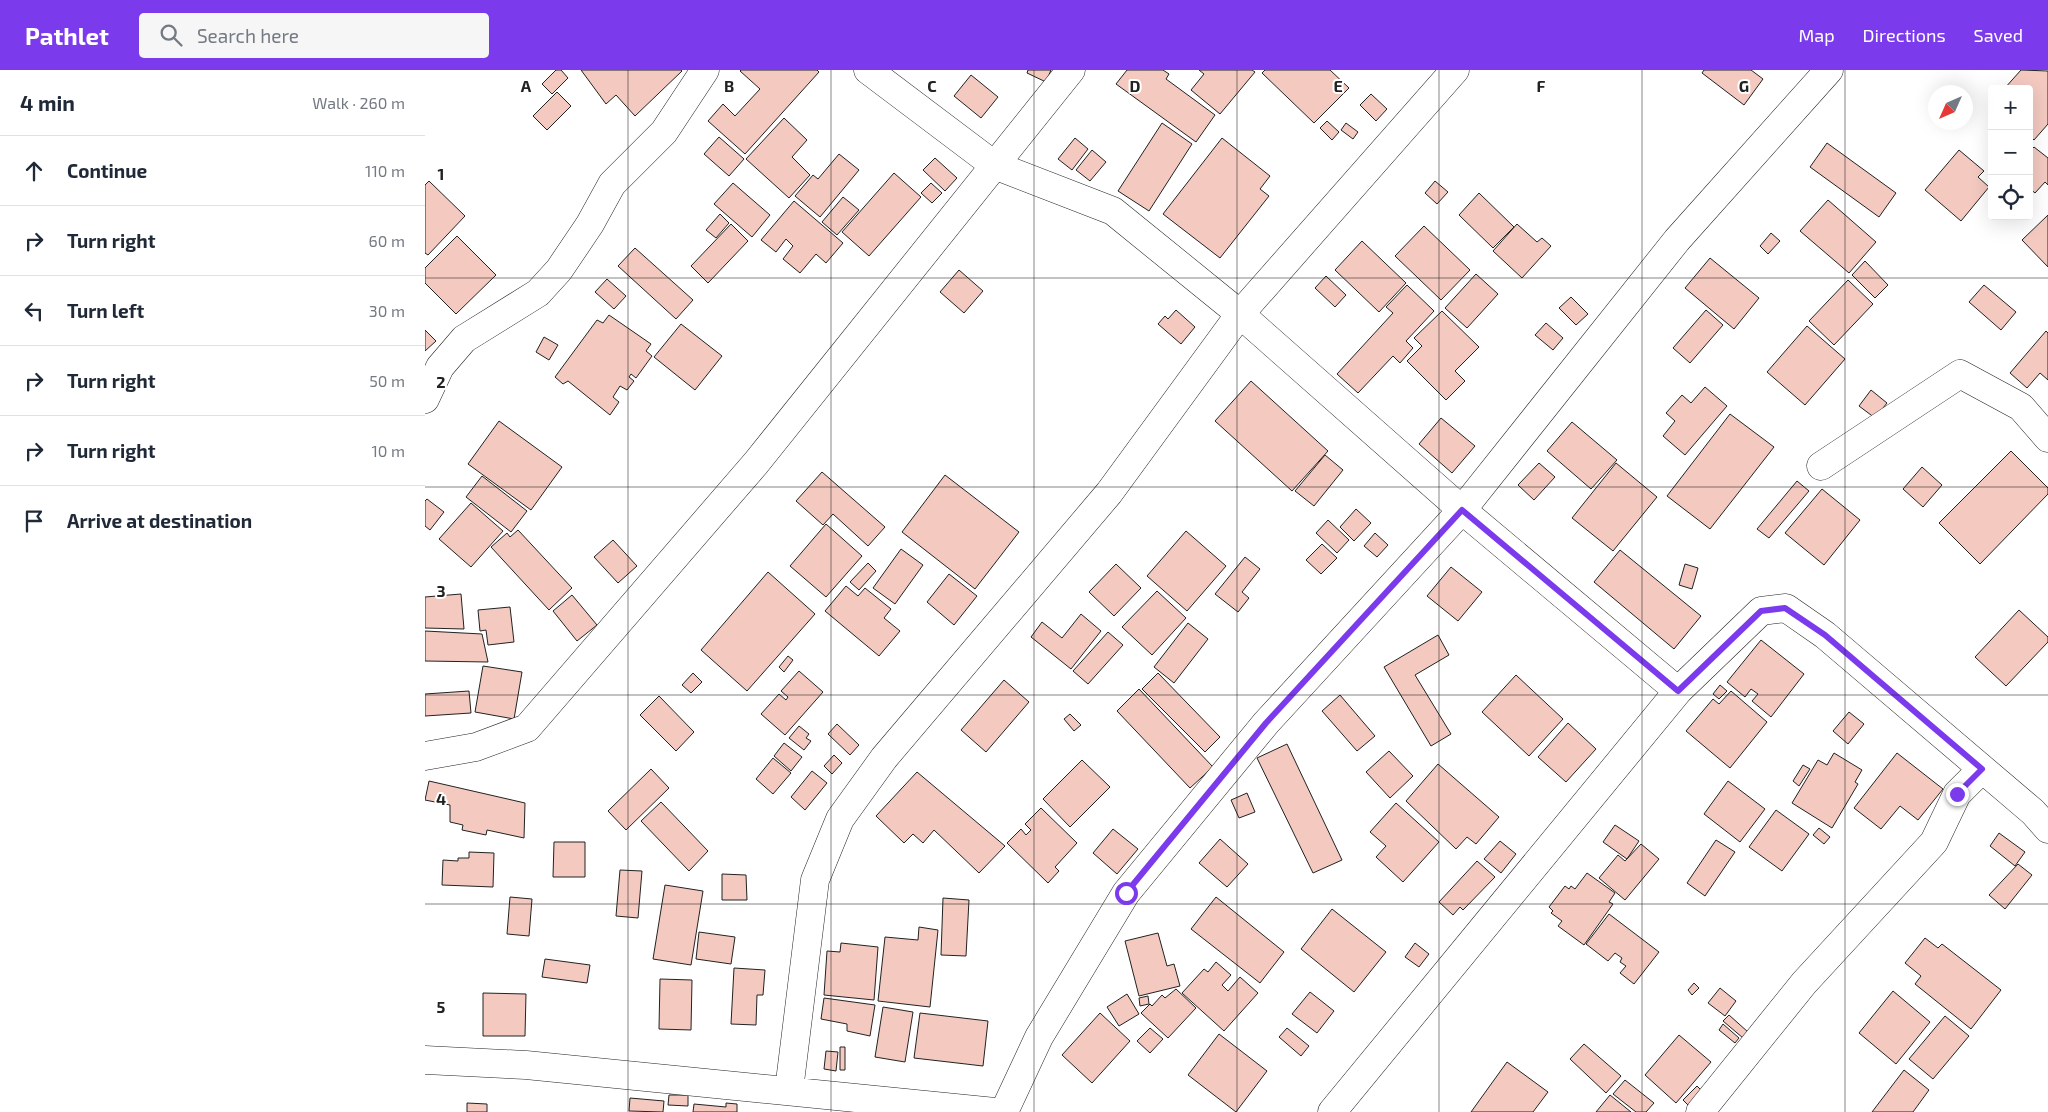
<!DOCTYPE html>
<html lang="en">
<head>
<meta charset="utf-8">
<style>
  body { margin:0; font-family:"Exo 2",sans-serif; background:#f6f6f7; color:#1f2937 }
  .controls { position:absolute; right:15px; top:15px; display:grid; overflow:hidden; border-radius:5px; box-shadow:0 5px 20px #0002 }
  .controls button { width:45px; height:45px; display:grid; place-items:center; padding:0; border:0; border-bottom:1px solid #e0e1e3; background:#fff; color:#1f2937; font:25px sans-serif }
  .compass { position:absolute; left:1503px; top:15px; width:45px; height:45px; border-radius:50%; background:#fff; box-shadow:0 5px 20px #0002; rotate:225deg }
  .stop { position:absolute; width:15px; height:15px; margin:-11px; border:4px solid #7c3aed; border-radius:50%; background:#fff }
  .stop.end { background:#7c3aed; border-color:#fff; box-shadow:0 1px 5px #0008 }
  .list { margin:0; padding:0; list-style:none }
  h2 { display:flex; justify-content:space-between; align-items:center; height:65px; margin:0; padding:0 20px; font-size:21px }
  h2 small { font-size:16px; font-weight:400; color:#747a83 }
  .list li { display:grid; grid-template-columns:32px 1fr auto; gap:15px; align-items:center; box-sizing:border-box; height:70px; padding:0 20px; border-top:1px solid #e0e1e3 }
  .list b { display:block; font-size:19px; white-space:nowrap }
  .list em { font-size:16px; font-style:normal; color:#747a83 }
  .icon { flex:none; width:28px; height:28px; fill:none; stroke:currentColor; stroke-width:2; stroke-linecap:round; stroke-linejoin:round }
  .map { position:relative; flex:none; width:1623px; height:1042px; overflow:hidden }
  header { display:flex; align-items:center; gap:30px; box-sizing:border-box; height:70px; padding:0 25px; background:#7c3aed; color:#fff }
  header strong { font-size:24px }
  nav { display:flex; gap:28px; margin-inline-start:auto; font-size:18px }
  .search { width:350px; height:45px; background:#f6f6f7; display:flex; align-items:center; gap:12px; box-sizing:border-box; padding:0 18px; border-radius:5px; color:#747a83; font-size:19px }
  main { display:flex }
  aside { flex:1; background:#fff }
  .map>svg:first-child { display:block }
</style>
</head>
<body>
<header>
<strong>Pathlet</strong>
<div class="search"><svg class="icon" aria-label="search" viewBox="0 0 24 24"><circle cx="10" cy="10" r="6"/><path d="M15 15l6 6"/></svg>Search here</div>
<nav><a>Map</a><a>Directions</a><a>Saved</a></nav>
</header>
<main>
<aside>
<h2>4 min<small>Walk · 260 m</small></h2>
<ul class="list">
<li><svg class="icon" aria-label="ahead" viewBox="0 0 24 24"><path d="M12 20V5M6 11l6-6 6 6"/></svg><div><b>Continue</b></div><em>110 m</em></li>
<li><svg class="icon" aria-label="right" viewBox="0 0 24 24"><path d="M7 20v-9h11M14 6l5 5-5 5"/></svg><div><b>Turn right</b></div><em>60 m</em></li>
<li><svg class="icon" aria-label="left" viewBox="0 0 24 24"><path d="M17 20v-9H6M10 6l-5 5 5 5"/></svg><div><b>Turn left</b></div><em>30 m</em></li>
<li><svg class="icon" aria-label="right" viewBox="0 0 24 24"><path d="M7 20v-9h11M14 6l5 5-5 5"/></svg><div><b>Turn right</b></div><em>50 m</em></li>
<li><svg class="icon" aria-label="right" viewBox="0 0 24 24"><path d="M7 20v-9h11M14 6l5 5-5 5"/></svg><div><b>Turn right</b></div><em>10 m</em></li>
<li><svg class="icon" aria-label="arrive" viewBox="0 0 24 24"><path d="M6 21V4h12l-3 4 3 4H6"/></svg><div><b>Arrive at destination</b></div></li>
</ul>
</aside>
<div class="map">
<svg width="1623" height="1042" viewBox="0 0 1623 1042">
  <rect width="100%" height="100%" fill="#fff"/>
  <!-- building -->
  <path fill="#f3c9c0" stroke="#222" d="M131,0H136L143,8L127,24L117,14Z
    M156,0H256L257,1L210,46L191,25L181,34Z
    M316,0H392L394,2L320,84L283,51L298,34L310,46L335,19L315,1Z
    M603,0H626L621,12L602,3Z
    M702,0H738L744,4L741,9L790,45L771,72L691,14Z
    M774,0H827L830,2L795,44L766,20L779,4Z
    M840,0H905L924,18L889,53L837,3Z
    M1279,0H1326L1338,9L1319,35L1277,3Z
    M1596,0L1623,1V54L1609,70L1604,65V19H1579Z
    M546,5L573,27L556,48L529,26Z
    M132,22L146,36L122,60L108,46Z
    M946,24L962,39L951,51L935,35Z
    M359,48L382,70L367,87L385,105L364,128L321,89Z
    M902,51L914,62L907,70L895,58Z
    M737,53L767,74L724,141L693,121Z
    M921,53L933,62L928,69L916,60Z
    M294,67L319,89L304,106L279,84Z
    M650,68L663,79L647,100L633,89Z
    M797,68L845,106L835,119L844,126L795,188L738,144Z
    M1402,73L1471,123L1454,147L1385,97Z
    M1609,77L1623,88V115L1620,112L1610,123L1604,118V82Z
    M667,80L681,92L665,111L651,100Z
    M1534,80L1559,101L1553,107L1564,117L1536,151L1500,120Z
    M414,84L434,100L395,147L370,126L388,105L393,109Z
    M510,88L532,108L520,121L498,100Z
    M469,103L496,127L444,186L417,162Z
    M4,111L40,146L3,185L0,183V115Z
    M1010,111L1023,122L1012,134L1000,123Z
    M308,113L345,145L327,167L289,134Z
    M506,113L517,123L507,133L496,123Z
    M1054,123L1089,157L1068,178L1034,145Z
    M418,127L434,140L412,165L397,152Z
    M1403,130L1451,172L1424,203L1375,161Z
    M369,131L418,173L401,193L391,184L375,203L358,189L368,176L361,169L351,182L336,170Z
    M295,144L304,153L291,168L281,160Z
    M1623,145V197L1597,170Z
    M306,154L323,171L283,213L266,196Z
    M1092,154L1112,172L1117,168L1126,176L1097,208L1068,181Z
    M999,156L1045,200L1016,230L970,186Z
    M1346,163L1355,171L1343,184L1335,176Z
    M32,166L71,205L31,244L0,213V198Z
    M937,171L981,213L954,242L910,200Z
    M210,178L268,230L251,249L193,196Z
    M1285,188L1334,228L1309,259L1260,218Z
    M1440,191L1463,215L1450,228L1427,205Z
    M534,200L558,221L539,243L515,222Z
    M1051,204L1073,224L1042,258L1020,238Z
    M901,206L921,225L910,237L890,218Z
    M182,209L201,226L189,239L170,222Z
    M1423,210L1448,234L1409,275L1384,251Z
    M982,215L1009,241L981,271L988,278L975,293L968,286L933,323L912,304L968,243L961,237Z
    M1559,215L1591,242L1576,260L1544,232Z
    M1146,227L1163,244L1151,255L1134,238Z
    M751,240L770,257L756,274L733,254L740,246L743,249Z
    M1281,240L1298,255L1265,293L1248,278Z
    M1017,241L1054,277L1030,301L1040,311L1021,330L982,291L997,276L989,268Z
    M184,245L226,274L221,281L227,286L211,308L206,304L204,307L209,311L202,320L195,316L188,327L194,332L185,345L143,311L138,314L130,307L172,250L178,253Z
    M1121,253L1138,268L1128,280L1110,265Z
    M256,254L297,286L270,320L229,287Z
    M1382,256L1420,289L1380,335L1342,302Z
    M0,260L11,271L0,281Z
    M1621,261L1623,263V310L1615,303L1602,318L1585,303Z
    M119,267L133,275L124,290L111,282Z
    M826,311L903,381L867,421L790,351Z
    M1280,317L1302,336L1260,385L1238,366L1250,351L1241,343L1257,325L1266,333Z
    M1446,320L1462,333L1450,348L1434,336Z
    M1305,344L1349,377L1285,459L1242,426Z
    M1016,348L1050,376L1027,403L994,374Z
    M74,351L137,397L106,440L43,394Z
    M1147,352L1192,390L1166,419L1122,381Z
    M1586,381L1623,418V424L1555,494L1514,453Z
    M900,385L918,400L889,436L870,421Z
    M1114,393L1130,407L1109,430L1093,415Z
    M1191,393L1232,427L1188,481L1147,448Z
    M1497,397L1517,415L1498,437L1478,419Z
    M397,402L460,457L443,476L408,444L398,455L371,431Z
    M520,405L594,462L550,519L477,462Z
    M57,406L102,441L86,462L41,427Z
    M1372,411L1384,421L1344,468L1332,459Z
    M1397,419L1435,450L1399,495L1360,463Z
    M2,429L19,442L5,460L0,456V431Z
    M46,433L78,461L46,497L14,469Z
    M931,439L946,453L929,471L915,457Z
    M903,450L924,470L912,483L891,463Z
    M401,454L437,486L401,527L365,496Z
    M93,460L147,518L124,540L66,477L82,463L85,467Z
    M761,461L801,496L762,541L722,506Z
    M950,463L963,475L952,487L939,476Z
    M188,470L212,496L193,513L169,487Z
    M897,474L912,488L896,504L881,490Z
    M476,479L498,495L470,534L448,518Z
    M1195,480L1276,546L1249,579L1169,512Z
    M820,487L835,499L817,522L824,528L813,542L790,524Z
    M443,493L451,501L434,520L425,512Z
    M691,494L716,518L689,546L664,522Z
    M1260,494L1273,498L1267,519L1254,515Z
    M1026,497L1057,522L1033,551L1002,526Z
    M343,502L390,544L322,621L276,580Z
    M524,504L552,526L529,555L502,532Z
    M421,516L433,526L440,518L466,539L459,548L475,561L454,586L400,541Z
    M732,521L761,548L727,585L697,557Z
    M36,524L39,559L0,558V527Z
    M147,525L172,555L152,571L128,541Z
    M85,537L89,572L63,575L61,560L55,561L53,540Z
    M1594,540L1623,567V572L1581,616L1550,587Z
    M656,544L676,561L646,599L606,567L617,552L637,568Z
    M763,553L783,569L749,613L729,597Z
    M0,561L57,564L63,592L0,591Z
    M683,562L698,575L663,614L648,601Z
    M1013,565L1024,585L990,605L1026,664L1006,676L959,597Z
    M1336,570L1379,604L1346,647L1327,631L1333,624L1326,619L1320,627L1302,612Z
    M363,586L368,590L359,602L354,597Z
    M58,596L97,602L89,649L50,642Z
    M374,601L398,622L360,665L336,644L354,624L361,630L363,627L356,621Z
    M268,603L277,612L266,623L257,615Z
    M733,603L795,667L780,682L717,619Z
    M1091,605L1138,649L1104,686L1057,642Z
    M579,610L604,632L561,682L536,660Z
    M1295,615L1302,621L1294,629L1288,624Z
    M714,619L788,697L765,718L692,641Z
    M44,621L46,643L0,646V624Z
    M1306,621L1342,652L1305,698L1261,661L1288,629L1294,634Z
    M915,625L950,666L932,681L897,641Z
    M234,626L269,662L251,681L215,645Z
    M1424,642L1439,654L1423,674L1408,661Z
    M645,644L656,655L649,661L639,649Z
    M1143,653L1171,679L1141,712L1113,687Z
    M412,654L434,675L425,685L403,664Z
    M374,656L384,664L381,668L386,671L379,680L364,668Z
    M359,673L377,687L366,701L349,686Z
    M862,674L917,790L888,803L832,688Z
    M964,681L988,706L965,728L941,702Z
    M1409,683L1437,700L1430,712L1433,714L1407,758L1367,733L1393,690L1402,695Z
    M1472,683L1518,719L1493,750L1475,736L1456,759L1429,738Z
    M409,685L417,693L407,704L399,696Z
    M348,688L366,703L348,724L331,709Z
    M657,690L685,717L645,757L618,729Z
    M1013,694L1074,747L1051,774L1042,767L1031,779L981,731Z
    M1378,695L1385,699L1374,716L1368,711Z
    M226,699L244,718L201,760L183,741Z
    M387,701L402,713L380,740L366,727Z
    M492,702L580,776L554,803L509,760L498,773L488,764L479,773L451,746Z
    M4,711L100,733L99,768L62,760L61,765L37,760L38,755L25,752V735L0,730Z
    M1303,711L1340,739L1315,772L1279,744Z
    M822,723L830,742L814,748L806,730Z
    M236,732L283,781L264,801L216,751Z
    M971,733L1014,772L978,812L951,787L961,776L945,762Z
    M616,738L652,773L630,797L634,801L623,813L582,773L596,759L601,765L606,760L600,754Z
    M1351,740L1384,764L1357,801L1324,777Z
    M1190,755L1214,771L1202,789L1178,772Z
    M1394,758L1405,767L1399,774L1388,765Z
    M688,759L713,779L692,804L668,783Z
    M1574,763L1600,782L1590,796L1565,776Z
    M795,769L823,794L802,817L774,793Z
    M1291,770L1310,782L1280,826L1262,813Z
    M1075,771L1091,784L1076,803L1059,789Z
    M129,772H160V807H128Z
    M1216,774L1234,789L1200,830L1174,808L1193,785L1200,791Z
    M44,782L69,783L68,817L17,815L18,790L33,791V788H44Z
    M1052,791L1070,807L1038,840L1035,837L1028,845L1014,832Z
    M1593,794L1607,805L1580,839L1564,825Z
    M195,800L217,801L213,848L191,846Z
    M1162,803L1190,823L1184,832L1188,834L1159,875L1133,856L1137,851L1126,843L1128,841L1124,837L1140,816L1144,819L1146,816L1150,819Z
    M297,804L321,805L322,830H297Z
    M240,815L278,821L266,895L228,889Z
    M85,827L107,829L104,866L82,864Z
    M791,827L859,882L835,913L766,859Z
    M518,828L544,830L541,886L516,885Z
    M907,839L961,882L929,922L876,879Z
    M1184,844L1234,882L1209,914L1195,903L1201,896L1195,892L1197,888L1190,883L1183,891L1161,874Z
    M494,857L513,860L505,937L453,931L460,867L493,870Z
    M274,862L310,867L306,894L271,889Z
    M733,863L742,896L749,894L755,916L714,926L700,871Z
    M1500,868L1513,878L1517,874L1576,920L1546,959L1490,914L1496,906L1480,893Z
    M416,873L453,877L449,930L399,925L402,881L415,882Z
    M990,873L1004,884L994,897L980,887Z
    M120,889L165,895L162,913L117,907Z
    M791,892L806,905L797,915L803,921L815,907L833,923L799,961L757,923L779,899L783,902Z
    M309,898L340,900L338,925H332L331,955L306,954Z
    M235,909L267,910L266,960L234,959Z
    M1269,913L1274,918L1267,925L1263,920Z
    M1295,918L1311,931L1300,946L1283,933Z
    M751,919L771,938L743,968L716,943L725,934L727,936L737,925L740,928Z
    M1468,921L1505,952L1471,994L1434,963Z
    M885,922L909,941L892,963L867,944Z
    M58,923L101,924L100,966H58Z
    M702,924L714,944L694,956L682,937Z
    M723,926L724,934L715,936L714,928Z
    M399,928L450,935L445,966L422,961V954L396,949Z
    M458,937L488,942L480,992L450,987Z
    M495,943L563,951L558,996L489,988Z
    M675,943L705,971L667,1013L637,985Z
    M1304,945L1323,962L1318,968L1298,951Z
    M1520,946L1544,966L1508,1009L1484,989Z
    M1298,954L1314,968L1310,973L1294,960Z
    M725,958L738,969L725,983L712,971Z
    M862,958L884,976L876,986L854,967Z
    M794,964L842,1001L811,1042L763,1005Z
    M1254,965L1286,992L1251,1033L1220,1005Z
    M1159,974L1196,1006L1181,1023L1145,989Z
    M415,977H420V1000H415Z
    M401,981L413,982L411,1001L399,999Z
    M1082,992L1123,1022L1108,1042H1046Z
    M1479,1000L1504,1020L1488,1042H1447Z
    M1200,1010L1229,1033L1221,1042H1211L1188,1024Z
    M1272,1016L1283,1027L1269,1041L1258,1030Z
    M244,1025H263V1036L243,1035Z
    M1185,1025L1206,1042H1171Z
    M205,1028L239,1031L238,1042L204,1041Z
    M42,1033L62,1034V1042H42Z
    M301,1033L312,1034V1042H268L269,1034L301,1037Z"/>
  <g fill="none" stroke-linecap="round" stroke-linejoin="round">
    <defs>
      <path id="street" d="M443,0L569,95L688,141L815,244L1037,440L1253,621
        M0,329L15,297L39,269L113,223L134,200L165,154L187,114L239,62L280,0
        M1396,396L1535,304L1596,337L1623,368
        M0,686L51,677L102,658L331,393L646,0
        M0,990L101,995L570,1042
        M364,1020L390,810L415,749L459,688L684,423L815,244L1030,0
        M579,1042L614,967L701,823L841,653L1037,440L1252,170L1404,0
        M907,1042L1253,621L1336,541L1361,538L1400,565L1608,742L1623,759
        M1275,1042L1379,913L1509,772L1532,724L1557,699"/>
    </defs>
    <!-- street casing -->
    <use href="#street" stroke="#222" stroke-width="29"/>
    <!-- street -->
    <use href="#street" stroke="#fff" stroke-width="28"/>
  </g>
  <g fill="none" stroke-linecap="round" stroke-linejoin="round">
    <!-- route -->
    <path stroke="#7c3aed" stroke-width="6" d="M701,823L841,653L1037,440L1253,621L1336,541L1360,538L1400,565L1557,699L1532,724"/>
  </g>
  <!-- grid -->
  <path fill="none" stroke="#222" stroke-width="1" stroke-opacity="0.55" d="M203,0V1042M406,0V1042M609,0V1042M812,0V1042M1014,0V1042M1217,0V1042M1420,0V1042M0,208H1623M0,417H1623M0,625H1623M0,834H1623"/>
  <g font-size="16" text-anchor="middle" font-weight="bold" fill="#222" stroke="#fff" stroke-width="4" stroke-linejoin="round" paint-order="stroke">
    <text x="101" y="22">A</text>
    <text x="304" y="22">B</text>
    <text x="507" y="22">C</text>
    <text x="710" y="22">D</text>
    <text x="913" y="22">E</text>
    <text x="1116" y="22">F</text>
    <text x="1319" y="22">G</text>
    <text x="16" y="110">1</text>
    <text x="16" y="318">2</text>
    <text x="16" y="527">3</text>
    <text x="16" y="735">4</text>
    <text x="16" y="943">5</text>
  </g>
</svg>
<div class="controls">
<button>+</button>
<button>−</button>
<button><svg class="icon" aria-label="locate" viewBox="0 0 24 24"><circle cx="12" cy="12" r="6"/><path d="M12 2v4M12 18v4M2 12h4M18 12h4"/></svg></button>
</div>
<svg class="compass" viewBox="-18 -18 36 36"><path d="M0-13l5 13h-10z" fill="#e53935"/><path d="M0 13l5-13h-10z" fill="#747a83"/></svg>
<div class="stop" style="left:701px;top:823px"></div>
<div class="stop end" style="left:1532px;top:724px"></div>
</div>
</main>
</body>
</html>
